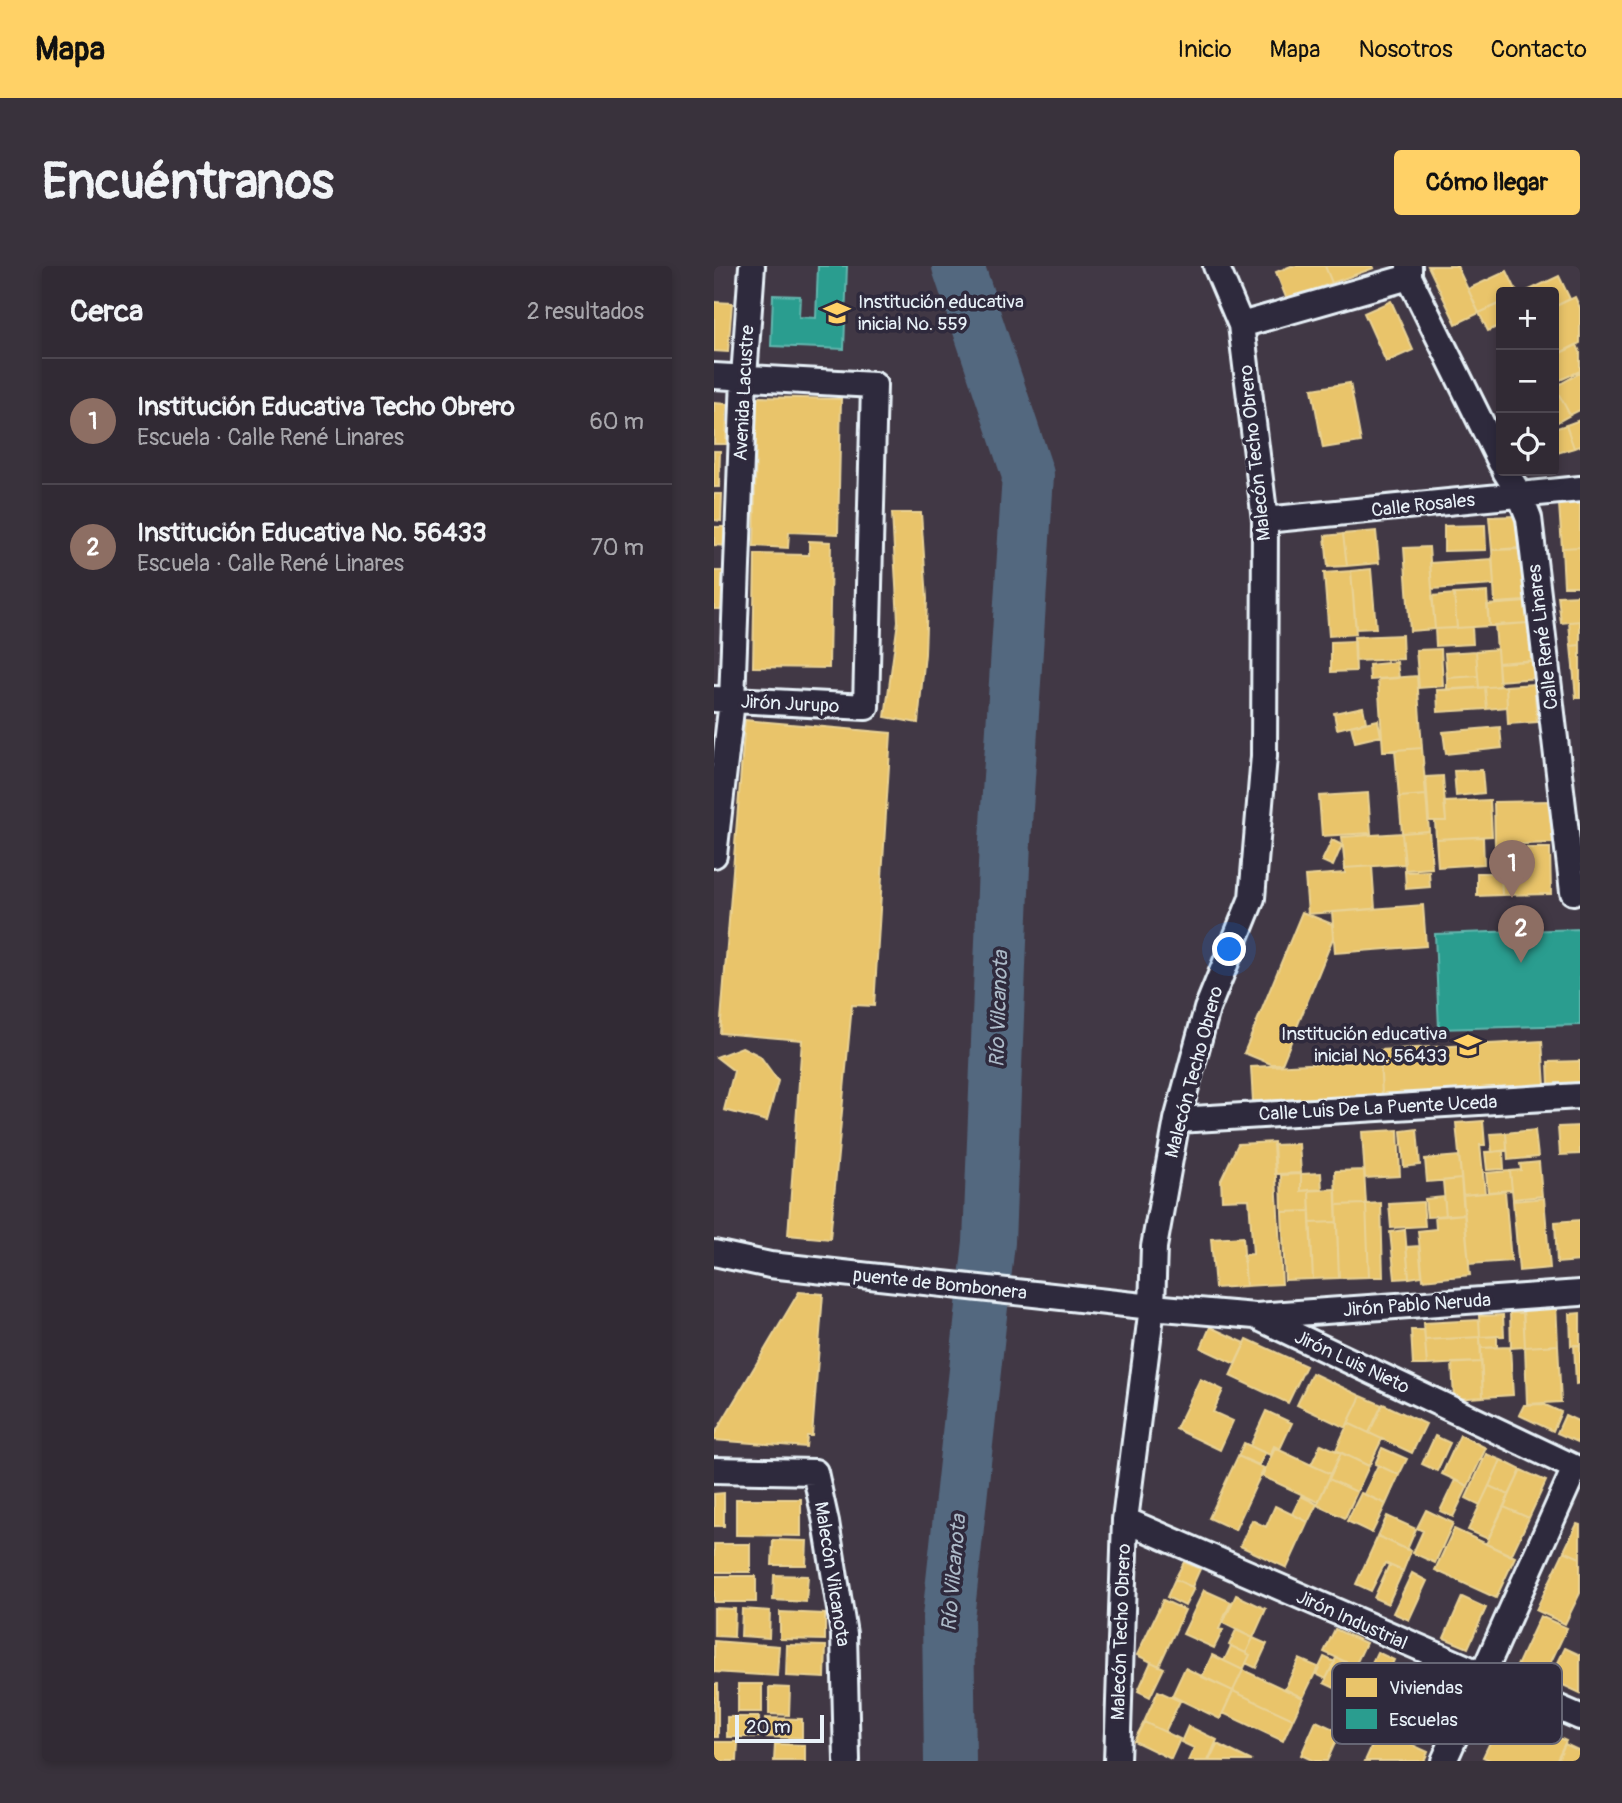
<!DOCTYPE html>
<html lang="es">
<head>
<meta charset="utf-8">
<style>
  body { margin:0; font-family:Pangolin,sans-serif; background:#39323c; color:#f1f3f6 }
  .controls { position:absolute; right:21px; top:21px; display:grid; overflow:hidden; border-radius:7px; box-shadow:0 4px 10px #0003 }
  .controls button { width:63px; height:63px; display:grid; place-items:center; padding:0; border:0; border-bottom:2px solid #4c464f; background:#312a34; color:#f1f3f6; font:35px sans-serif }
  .scale { position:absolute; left:21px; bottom:18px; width:89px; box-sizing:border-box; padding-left:7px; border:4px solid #e8f1f8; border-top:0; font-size:19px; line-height:24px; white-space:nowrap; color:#e8f1f8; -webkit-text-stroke:5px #2f2a3d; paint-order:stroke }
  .you { position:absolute; left:516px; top:684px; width:24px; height:24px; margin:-18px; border:5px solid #fff; border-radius:50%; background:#1a73e8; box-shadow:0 0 0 10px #1a73e833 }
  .badge { display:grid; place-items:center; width:46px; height:46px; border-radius:50%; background:#ffd166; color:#fff; font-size:23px; font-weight:700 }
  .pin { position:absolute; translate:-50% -58px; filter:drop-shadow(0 2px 4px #0008) }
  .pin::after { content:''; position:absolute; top:37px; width:24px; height:21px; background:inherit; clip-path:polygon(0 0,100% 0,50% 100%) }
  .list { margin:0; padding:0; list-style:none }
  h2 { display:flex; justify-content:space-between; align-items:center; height:91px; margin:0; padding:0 28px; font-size:30px }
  h2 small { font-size:23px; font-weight:400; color:#a8a7ac }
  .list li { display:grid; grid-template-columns:46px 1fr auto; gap:21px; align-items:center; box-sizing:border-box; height:126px; padding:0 28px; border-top:2px solid #4c464f }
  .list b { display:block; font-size:26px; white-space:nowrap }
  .list p { margin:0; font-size:23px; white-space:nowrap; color:#a8a7ac }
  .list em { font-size:23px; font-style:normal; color:#a8a7ac }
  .icon { flex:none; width:38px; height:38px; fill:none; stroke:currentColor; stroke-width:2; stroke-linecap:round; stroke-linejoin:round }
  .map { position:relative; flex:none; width:866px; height:1495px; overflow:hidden; border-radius:7px }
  header { display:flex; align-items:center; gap:42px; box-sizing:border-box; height:98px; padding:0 35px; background:#ffd166; color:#111 }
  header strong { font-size:33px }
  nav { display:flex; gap:38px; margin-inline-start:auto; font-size:24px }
  .intro { display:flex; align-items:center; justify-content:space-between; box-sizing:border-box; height:168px; padding:0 42px }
  h1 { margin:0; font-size:49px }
  .button { padding:18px 32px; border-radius:7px; background:#ffd166; color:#111; font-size:24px; font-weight:700 }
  main { display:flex; gap:42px; padding:0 42px }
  aside { flex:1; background:#312a34; border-radius:7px; box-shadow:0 4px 10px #0003 }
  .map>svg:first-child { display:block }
</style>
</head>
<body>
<header>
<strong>Mapa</strong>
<nav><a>Inicio</a><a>Mapa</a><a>Nosotros</a><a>Contacto</a></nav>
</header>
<div class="intro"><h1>Encuéntranos</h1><a class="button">Cómo llegar</a></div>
<main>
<aside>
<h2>Cerca<small>2 resultados</small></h2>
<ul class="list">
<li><span class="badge" style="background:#8d6e63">1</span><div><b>Institución Educativa Techo Obrero</b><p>Escuela · Calle René Linares</p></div><em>60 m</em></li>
<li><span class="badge" style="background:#8d6e63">2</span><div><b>Institución Educativa No. 56433</b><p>Escuela · Calle René Linares</p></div><em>70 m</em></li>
</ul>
</aside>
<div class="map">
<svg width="866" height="1495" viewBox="0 0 866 1495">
  <rect width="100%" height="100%" fill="#413845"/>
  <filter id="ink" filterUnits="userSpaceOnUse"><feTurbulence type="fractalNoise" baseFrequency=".0143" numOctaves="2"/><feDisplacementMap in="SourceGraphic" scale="14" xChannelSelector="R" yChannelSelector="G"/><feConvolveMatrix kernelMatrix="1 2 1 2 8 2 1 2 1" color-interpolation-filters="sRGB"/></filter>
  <g filter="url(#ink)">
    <!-- homes -->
    <path fill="#e9c46a" stroke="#e9d295" stroke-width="2" d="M577,0H611L618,17L573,34L562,6Z
      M611,0H659L660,2L618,17Z
      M714,0H743L765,47L742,58Z
      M793,5L803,26H787V37L765,47L754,23Z
      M845,10L856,33L840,41V26H811Z
      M861,31L866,42V77L840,90V41Z
      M677,35L699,84L672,96L650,47Z
      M0,36L18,37L14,86L0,85Z
      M787,37V59L774,65L765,47Z
      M863,79L866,86V105L842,116L840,110V90Z
      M866,107V144L856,149L841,121Z
      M636,117L647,176L609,182L598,123Z
      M841,121L856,149L840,158V122Z
      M43,131L127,133L124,268L75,266L74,282L40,280Z
      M0,137L13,138L12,178H0Z
      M866,154V180L860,182L852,159Z
      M852,159L860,182L840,188V163Z
      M0,185H6L5,221H0Z
      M0,228H8L7,255L0,254Z
      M866,237V281L848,282L845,238Z
      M178,247H207L213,333L211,388L204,457L171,451L184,355Z
      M801,250L804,282L778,284L775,251Z
      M771,259L772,284L730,285V260Z
      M0,261H13V280L0,279Z
      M662,265L665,297L633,300L629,268Z
      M629,268L633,300L614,301L611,270Z
      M95,275L117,276L115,402L39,401L41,288L95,289Z
      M715,281L721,363L696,365L690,282Z
      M866,281V320H850L848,282Z
      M808,283L811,335L781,337L778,284Z
      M778,293L780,319L718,323L716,297Z
      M657,303L662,362L642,363L637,305Z
      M0,305H10L8,343H0Z
      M637,305L642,368L615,370L610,307Z
      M773,326L775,360L743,362L740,328Z
      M740,328L743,362L721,363L718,330Z
      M866,329V355L847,357L844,330Z
      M813,336L814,357L775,360L773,339Z
      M866,355V379L857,380L855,356Z
      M814,357L817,395L784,397L781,359Z
      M758,361L759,378L722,380L721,363Z
      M688,369L689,393L641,395L640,371Z
      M641,375L642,405L617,406V376Z
      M866,379V432H862L857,380Z
      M727,383L729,420L705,422L702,384Z
      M783,383L786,420L765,422L762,385Z
      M762,385L764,410L733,412L731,387Z
      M821,394L823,412L785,415L784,397Z
      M683,396L685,412L656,414L655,399Z
      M703,410L708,482L669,485L664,413Z
      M764,410L765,422L733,424V412Z
      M820,418L823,456L794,458L792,420Z
      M792,420L793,441L773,443L771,421Z
      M771,421L773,443L724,446L723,424Z
      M649,441L652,456L623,463L620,447Z
      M31,454L177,467L160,740L138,739L116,973L74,969L88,774L6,767Z
      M664,454L667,470L641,476L637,460Z
      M786,461L788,482L732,488L729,466Z
      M708,482L712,529L685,531L681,484Z
      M768,504L770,527L742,530L740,505Z
      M729,510L732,555H715L712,511Z
      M654,527L657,567L608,570L605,530Z
      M712,529L715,565L688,567L685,531Z
      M776,534L778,570L722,573L721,555H732L730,536Z
      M838,535L840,577L781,579L780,536Z
      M715,565L718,602L691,604L688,567Z
      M688,567L691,598L631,602L628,571Z
      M769,571L770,598L724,601L722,573Z
      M618,574L628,579L619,600L608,595Z
      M802,582H836L837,628L788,629L787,598H803Z
      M658,600L661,643L594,648L591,610L631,607V602Z
      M715,605L716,621L692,623L691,606Z
      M763,607H787L788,629L763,630Z
      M709,639L712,680L621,687L618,646Z
      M588,646L618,658L619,672L568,798H557L530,787Z
      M828,775L831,820L668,829L666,784Z
      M28,781L46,790L64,815L53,855L10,844L20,805L2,791Z
      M666,794L668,829L539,836L537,801Z
      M866,795V818L835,820L834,796Z
      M769,855L771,879H766L771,927L749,929L742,857Z
      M866,860V888L846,889L844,861Z
      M703,863L706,899L690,901L687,865Z
      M684,864L686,910L651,912L648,866Z
      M821,864L824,891L794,894L792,867Z
      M792,867L793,884L778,886L776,868Z
      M560,876L568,1018L532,1020L529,989L539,988L535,933L508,934L507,914L524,878Z
      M585,878L587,907L561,908L559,879Z
      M789,885L790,903L773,904L771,886Z
      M745,890L747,913L713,916L711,893Z
      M825,896L828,930L799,933L796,905L807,904L806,898Z
      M650,904L652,938L622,939L621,905Z
      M796,905L798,924L774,926L772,907Z
      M607,907L608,924L587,925V908Z
      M587,908V925L595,924L596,945L568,946L567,909Z
      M747,913L750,948L732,950L729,915Z
      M622,923L623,956L596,957L595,924Z
      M791,925L797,995L755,998L749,929Z
      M730,931L732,950L713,951L711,933Z
      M830,932L836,1002L805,1005L799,935Z
      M709,936L711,960L677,962L675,938Z
      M667,937L669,1011H655L652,938Z
      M652,938L655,1011L625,1012L622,939Z
      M596,945L599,1013L571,1014L568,946Z
      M750,948L756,1009L709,1014L704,965L722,963L721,950Z
      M866,954V995L843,997L841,956Z
      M623,956L625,1012L599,1013L596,957Z
      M691,964L695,1012L681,1013L676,966Z
      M529,971L532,1020L501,1022L497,973Z
      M705,980L708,1010L695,1012L692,981Z
      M85,1026L109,1028L98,1170H93L92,1181L0,1174V1169Z
      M842,1037L844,1079L811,1081L809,1039Z
      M796,1047H809L811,1081L797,1082Z
      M866,1047V1079L857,1080L856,1048Z
      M789,1049L790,1070L766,1071L765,1050Z
      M765,1054L766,1071L711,1074L710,1057Z
      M496,1061L531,1077L521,1098L487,1082Z
      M697,1064H710L713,1099H699Z
      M783,1070V1081L767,1082L766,1071Z
      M766,1071L767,1096L713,1099L711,1074Z
      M533,1073L592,1100L574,1137L516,1110Z
      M844,1079L847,1136L813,1138L811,1081Z
      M860,1079H866V1117L862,1118Z
      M796,1081L799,1129L769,1131L767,1082Z
      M767,1096L769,1131L740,1133L738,1097Z
      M598,1107L647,1130L632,1162L583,1139Z
      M486,1113L509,1124L499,1146L519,1155L506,1184L462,1163Z
      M647,1130L668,1139L655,1167L634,1157Z
      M669,1138L712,1158L698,1187L655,1167Z
      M829,1138L847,1146L839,1165L805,1149L810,1139Z
      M552,1145L578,1157L566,1183L560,1180L556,1189L536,1180Z
      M851,1149L866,1156V1177L843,1167Z
      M634,1157L668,1173L655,1200L622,1184Z
      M746,1169L772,1182L754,1220L728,1208Z
      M721,1170L736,1177L723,1205L708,1198Z
      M530,1177L551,1187L545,1199L524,1190Z
      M607,1178L627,1187L617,1208L597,1199Z
      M561,1182L617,1208L604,1236L548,1210Z
      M668,1182L693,1193L685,1209L661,1198Z
      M627,1187L655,1200L643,1226L615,1213Z
      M772,1188L787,1194L766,1239L752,1232Z
      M524,1190L550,1202L521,1264L495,1252Z
      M787,1194L807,1204L795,1229L775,1220Z
      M664,1199L685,1209L672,1238L650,1228Z
      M807,1204L832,1215L815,1252L790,1241Z
      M615,1213L643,1226L631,1252L603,1239Z
      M741,1214L754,1220L739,1251L726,1245Z
      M775,1220L795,1229L774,1273L754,1264Z
      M10,1227V1260H0V1228Z
      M647,1227L672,1238L658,1267L633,1255Z
      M587,1230L603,1238L594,1256L578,1248Z
      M22,1233H87V1270L22,1269Z
      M561,1240L594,1256L573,1302L526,1280L538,1254L552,1261Z
      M790,1241L815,1252L797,1290L772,1278Z
      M712,1244L739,1257L721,1297L699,1287L709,1265L703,1262Z
      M673,1250L702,1263L693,1284L664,1270Z
      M863,1258L866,1259V1292L850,1285Z
      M740,1263L801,1291L782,1332L721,1304Z
      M664,1270L697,1285L689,1305L671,1297L657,1325L642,1318Z
      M59,1274L93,1275L92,1299H58Z
      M0,1278H36V1306H0Z
      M850,1285L866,1292V1327L851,1358L822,1344Z
      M470,1296L486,1303L478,1321L461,1313Z
      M675,1299L689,1305L674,1338L660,1332Z
      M698,1307L713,1315L695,1354L679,1347Z
      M60,1309L94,1310L92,1336L59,1334Z
      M0,1310H42V1336H0Z
      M461,1313L480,1322L471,1340L453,1331Z
      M490,1324L517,1336L505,1363L509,1364L500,1382L469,1368Z
      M522,1329L552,1343L539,1372L509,1357Z
      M748,1331L772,1342L754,1382L730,1372Z
      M449,1334L471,1344L445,1400L423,1389Z
      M0,1342L21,1343L20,1371L0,1370Z
      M28,1343L56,1345L55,1372L27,1370Z
      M66,1346L111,1348V1374L66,1373Z
      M826,1350L853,1362L828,1415L802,1402Z
      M621,1363L652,1377L641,1400L610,1386Z
      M522,1364L539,1372L532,1387L515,1379Z
      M539,1372L553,1378L542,1402L532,1397L536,1389L532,1387Z
      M0,1375L65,1380L63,1410L0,1406Z
      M73,1379L112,1380L111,1412L72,1410Z
      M517,1380L536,1389L529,1404L510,1395Z
      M851,1382L866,1389V1427L836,1413Z
      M663,1386L680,1394L664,1430L646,1422Z
      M498,1389L529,1404L519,1425L488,1411Z
      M610,1391L621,1396L612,1413L602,1408Z
      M622,1392L641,1400L629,1426L610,1417Z
      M585,1393L604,1401L589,1432L571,1423Z
      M437,1396L450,1402L436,1431L424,1425Z
      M471,1402L519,1425L506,1453L458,1430Z
      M529,1404L589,1432L579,1453L519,1425Z
      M0,1418H4V1471H0Z
      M24,1418H48V1446H24Z
      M55,1421L76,1422L75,1449L55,1448Z
      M444,1425L466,1435L451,1466L430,1456Z
      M519,1425L579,1453L569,1475L509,1447Z
      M790,1447L852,1475L842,1495H778L769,1491Z
      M13,1451H45V1471H13Z
      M51,1452L88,1453V1472L51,1471Z
      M602,1455L626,1466L613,1495H600L587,1489Z
      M430,1456L466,1473L457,1493L420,1475Z
      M474,1460L503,1474L494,1495H474L480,1482L467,1476Z
      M665,1464L714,1486L710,1495H651Z
      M0,1476H24L23,1495H0Z
      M61,1478L91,1479V1495H60Z
      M503,1478L538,1495H495Z
      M851,1478L866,1485V1495H843Z"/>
    <!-- schools -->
    <path fill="#2a9d8f" stroke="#63b6ae" stroke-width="2" d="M104,0H133L130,83L57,80L59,29L86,30L85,51L102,52Z
      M866,663V759L725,763L721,668Z"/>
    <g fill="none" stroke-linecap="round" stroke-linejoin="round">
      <!-- river -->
      <path stroke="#53687f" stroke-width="52" d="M236,1495L234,1352L275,976L291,575L314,209L244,0"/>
      <defs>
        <path id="street" d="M695,0V11L787,197
          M527,59L695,11
          M0,110L160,119L152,441L0,433
          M791,205L806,229L815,252L859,626
          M551,254L866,223
          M0,589L18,435L30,111L38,0
          M463,854L866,830
          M0,987L56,999L438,1041L541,1050L866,1204
          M542,1050L866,1027
          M0,1204L101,1206L112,1256L130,1368L133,1495
          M411,1254L866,1451
          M403,1495L411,1254L438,1041L440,981L463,854L493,743L538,632L550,490L551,254L527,59L502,0
          M730,1495L861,1202"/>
      </defs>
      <!-- street casing -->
      <use href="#street" stroke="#e8f1f8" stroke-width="30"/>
      <!-- street -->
      <use href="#street" stroke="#2f2a3d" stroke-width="24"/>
    </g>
  </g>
  <!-- icons -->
  <defs>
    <symbol id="school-bare" viewBox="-9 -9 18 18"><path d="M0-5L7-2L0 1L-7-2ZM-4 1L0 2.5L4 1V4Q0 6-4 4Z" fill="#ffd166" stroke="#2f2a3d" stroke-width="2.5" paint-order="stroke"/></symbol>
  </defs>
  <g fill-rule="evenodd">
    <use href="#school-bare" x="104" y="28" width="38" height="38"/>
    <use href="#school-bare" x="735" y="760" width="38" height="38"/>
  </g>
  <g text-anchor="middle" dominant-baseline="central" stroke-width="7" stroke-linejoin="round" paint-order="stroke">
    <!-- poi labels -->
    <g font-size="19" fill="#e8f1f8" stroke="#2f2a3d" text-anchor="start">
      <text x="144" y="36">Institución educativa<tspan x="144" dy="22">inicial No. 559</tspan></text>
      <text x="733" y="768" text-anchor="end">Institución educativa<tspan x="733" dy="22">inicial No. 56433</tspan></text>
    </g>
    <!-- street labels -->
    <g font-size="19" fill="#e8f1f8" stroke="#2f2a3d">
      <text transform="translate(30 127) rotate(-87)">Avenida Lacustre</text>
      <text transform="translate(541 187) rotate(-96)">Malecón Techo Obrero</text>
      <text transform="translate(709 239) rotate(-6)">Calle Rosales</text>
      <text transform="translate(829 371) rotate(-97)">Calle René Linares</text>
      <text transform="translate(76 438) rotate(3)">Jirón Jurupo</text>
      <text transform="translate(480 806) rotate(-75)">Malecón Techo Obrero</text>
      <text transform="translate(664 842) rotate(-3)">Calle Luis De La Puente Uceda</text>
      <text transform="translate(226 1018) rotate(6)">puente de Bombonera</text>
      <text transform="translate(703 1039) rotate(-4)">Jirón Pablo Neruda</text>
      <text transform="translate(638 1096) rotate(25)">Jirón Luis Nieto</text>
      <text transform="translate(118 1308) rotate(81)">Malecón Vilcanota</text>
      <text transform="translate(638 1354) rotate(24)">Jirón Industrial</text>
      <text transform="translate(407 1366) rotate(-88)">Malecón Techo Obrero</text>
    </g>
    <!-- water labels -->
    <g font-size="21" font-style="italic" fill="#acbac8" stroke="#2f2a3d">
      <text transform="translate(285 743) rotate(-88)">Río Vilcanota</text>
      <text transform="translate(240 1307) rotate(-85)">Río Vilcanota</text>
    </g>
  </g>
  <!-- legend -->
  <rect x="618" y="1397" width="230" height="81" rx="10" fill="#2f2a3d" stroke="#666675" stroke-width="2"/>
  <rect x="632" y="1412" width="31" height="19" fill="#e9c46a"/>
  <rect x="632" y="1443" width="31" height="20" fill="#2a9d8f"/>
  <g font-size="19" fill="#e8f1f8">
    <text x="675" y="1428">Viviendas</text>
    <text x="675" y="1460">Escuelas</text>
  </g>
</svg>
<div class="controls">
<button>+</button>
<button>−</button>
<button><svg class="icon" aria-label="locate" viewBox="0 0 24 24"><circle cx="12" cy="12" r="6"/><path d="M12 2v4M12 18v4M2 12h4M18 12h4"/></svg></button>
</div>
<div class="scale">20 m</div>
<div class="you"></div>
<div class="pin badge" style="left:798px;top:632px;background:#8d6e63">1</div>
<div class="pin badge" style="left:807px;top:697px;background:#8d6e63">2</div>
</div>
</main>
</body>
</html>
